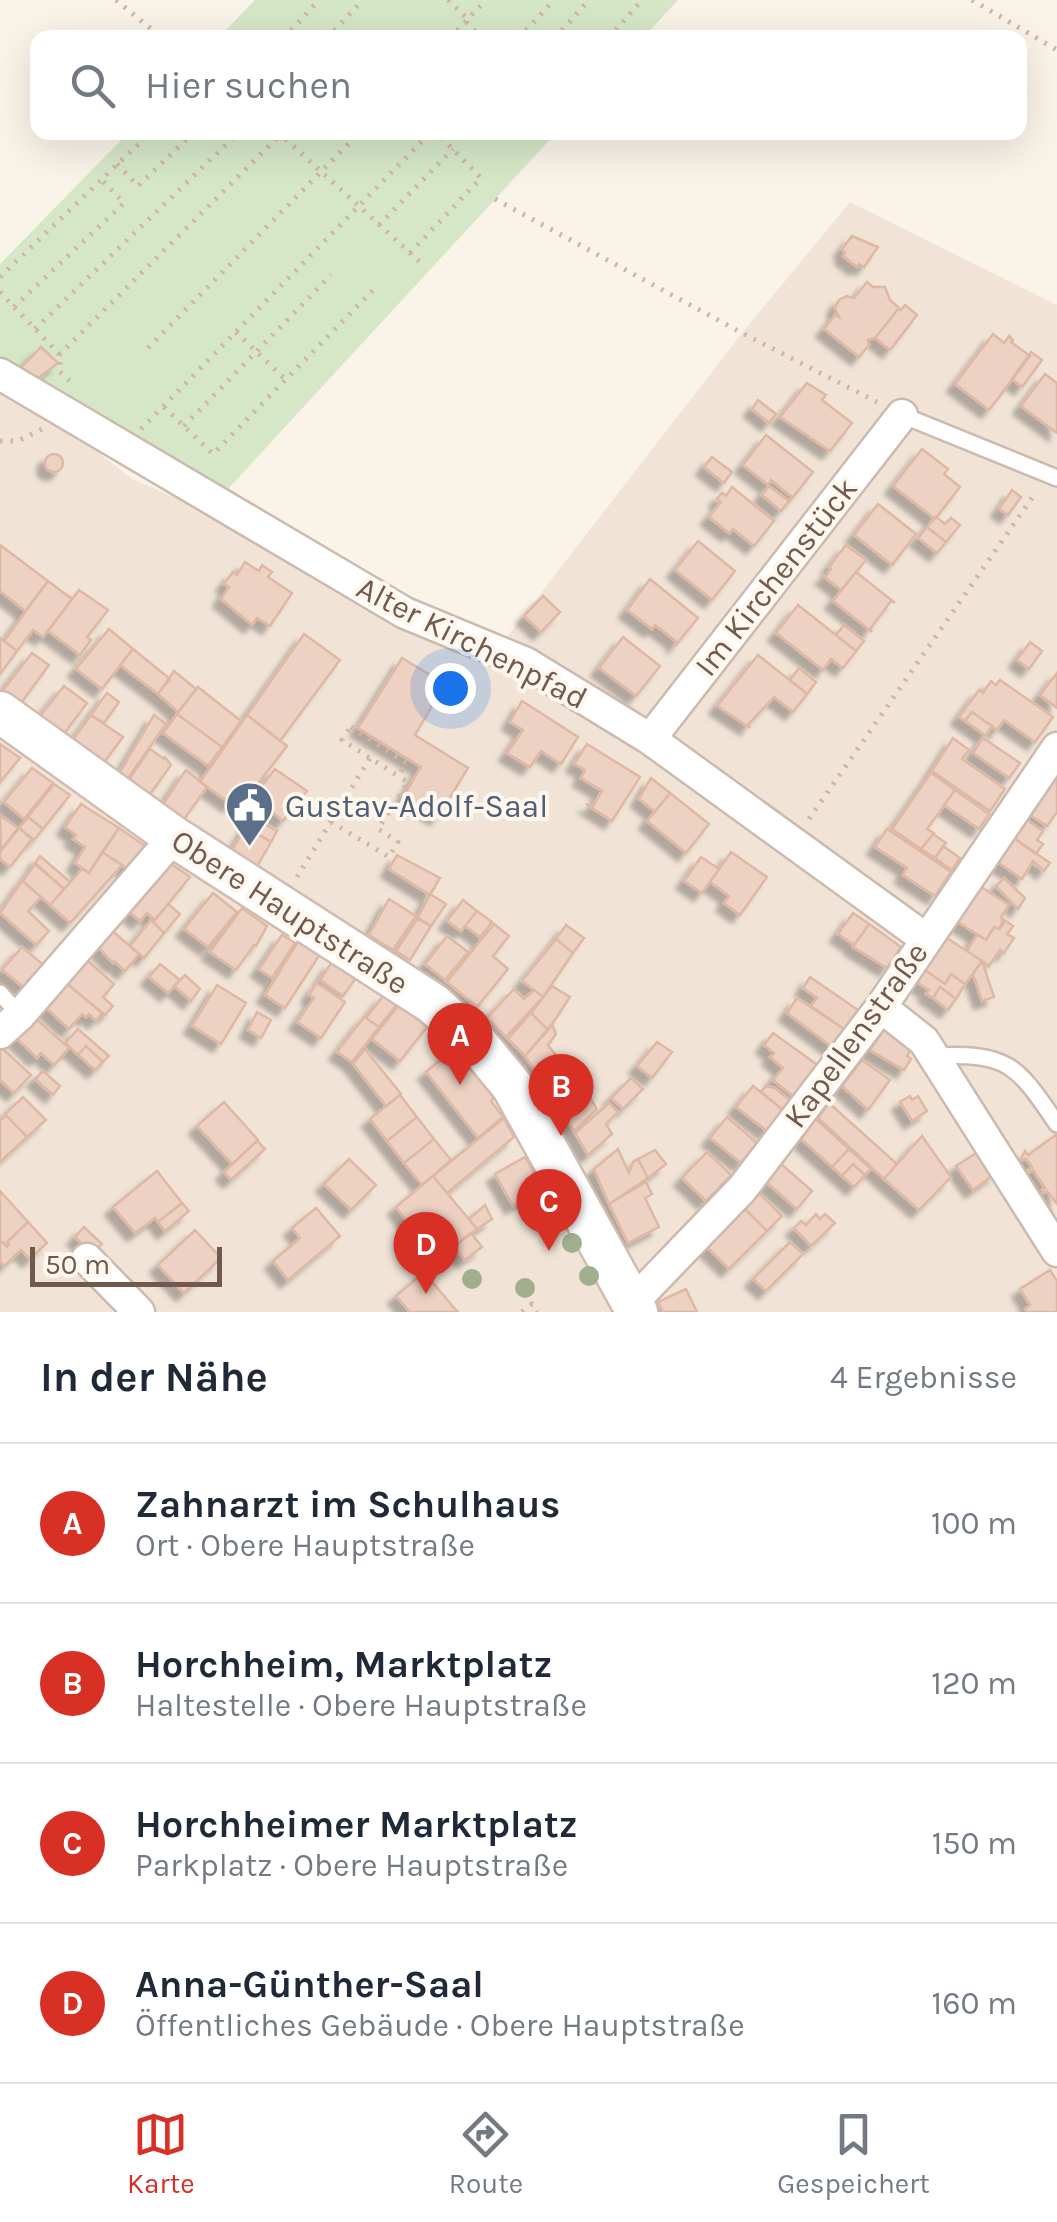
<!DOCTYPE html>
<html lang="de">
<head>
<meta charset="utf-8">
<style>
  body { margin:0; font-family:Karla,sans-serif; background:#f6f6f7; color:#1f2937 }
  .scale { position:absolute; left:30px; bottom:25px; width:192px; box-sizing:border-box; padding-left:10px; border:5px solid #72594e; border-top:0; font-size:28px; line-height:35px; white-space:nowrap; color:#72594e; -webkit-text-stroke:8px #fdf7ee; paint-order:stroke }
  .you { position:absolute; left:450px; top:688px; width:35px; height:35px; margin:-25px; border:8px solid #fff; border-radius:50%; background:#1a73e8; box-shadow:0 0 0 15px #1a73e833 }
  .badge { display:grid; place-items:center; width:65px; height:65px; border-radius:50%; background:#d93025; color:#fff; font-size:32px; font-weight:700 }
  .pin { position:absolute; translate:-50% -82px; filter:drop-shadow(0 2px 5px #0008) }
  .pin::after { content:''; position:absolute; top:52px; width:35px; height:30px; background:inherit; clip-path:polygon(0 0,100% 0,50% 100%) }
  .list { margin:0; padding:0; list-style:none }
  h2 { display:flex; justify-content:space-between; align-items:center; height:130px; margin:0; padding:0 40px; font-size:42px }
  h2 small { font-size:32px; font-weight:400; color:#747a83 }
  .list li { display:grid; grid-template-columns:65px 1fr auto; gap:30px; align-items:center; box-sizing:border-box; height:160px; padding:0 40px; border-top:2px solid #e0e1e3 }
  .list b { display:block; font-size:38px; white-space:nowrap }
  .list p { margin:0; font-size:32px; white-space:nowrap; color:#747a83 }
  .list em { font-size:32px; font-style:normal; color:#747a83 }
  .icon { flex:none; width:55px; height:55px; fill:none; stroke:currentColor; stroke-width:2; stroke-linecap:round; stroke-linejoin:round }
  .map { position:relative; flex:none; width:1057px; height:1312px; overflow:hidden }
  .search { position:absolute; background:#fff; box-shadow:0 10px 40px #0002; left:30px; right:30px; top:30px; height:110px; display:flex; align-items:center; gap:25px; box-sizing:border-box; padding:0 35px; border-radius:20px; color:#747a83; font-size:38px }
  .sheet { height:770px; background:#fff }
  nav { display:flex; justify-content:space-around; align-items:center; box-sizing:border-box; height:140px; border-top:2px solid #e0e1e3; background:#fff; font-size:28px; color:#747a83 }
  nav a { display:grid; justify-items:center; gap:5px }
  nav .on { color:#d93025 }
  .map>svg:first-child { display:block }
</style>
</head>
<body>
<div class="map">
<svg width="1057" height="1312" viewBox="0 0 1057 1312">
  <defs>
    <filter id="shadow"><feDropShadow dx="-8" dy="8" stdDeviation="2.5" flood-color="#0004"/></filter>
  </defs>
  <rect width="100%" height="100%" fill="#faf3e8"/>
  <!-- residential -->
  <path fill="#f1e4d7" d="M850,202L1057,305V1312H0V375L132,479L506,638L742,333Z"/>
  <!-- green -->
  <path fill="#d6e7c8" d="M255,0H678L644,37H219Z
    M128,133H556L228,489C154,443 75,407 0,363V264Z"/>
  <!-- building -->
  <path fill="#edd1c2" stroke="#dfb8a4" stroke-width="2.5" filter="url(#shadow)" d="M852,236L878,247L864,267L859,264L857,267L843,256L845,253L842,249Z
    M867,282L873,287H885L890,300L899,308L875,338L868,340L869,345L859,357L824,329L835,315L839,317L835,308L839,300L847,296L854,298Z
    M905,305L917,315L890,350L875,338L899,308L901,310Z
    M993,334L1004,343L1009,336L1013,340L1011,342L1030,356L989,410L955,384Z
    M41,347L58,363L32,383L19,370Z
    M1031,352L1042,360L1022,387L1012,379Z
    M1045,374L1057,383V433L1021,406Z
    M807,383L826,395L822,400L852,423L830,451L780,417Z
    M758,400L776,414L769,423L752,409Z
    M766,435L813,472L789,502L792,497L771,480L768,485L743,465Z
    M922,449L948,469L944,474L960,487L935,519L893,486Z
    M45 463a9 9 0 1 1 18 0a9 9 0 1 1-18 0Z
    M712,457L732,472L724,483L704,467Z
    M769,486L789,501L781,511L762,495Z
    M732,487L774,521L754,546L733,529L729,533L709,517L721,502L717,499L722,493L726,496Z
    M1012,490L1021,497L1008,515L999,509Z
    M878,504L916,534L892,565L854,535Z
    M936,517L945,524L951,518L960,525L946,542L927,527Z
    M927,527L946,542L937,553L918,538Z
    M698,541L735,571L712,600L675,570Z
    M0,545L48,581L25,611L0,591Z
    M846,545L866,560L841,590L822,575L826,576L831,569L829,567Z
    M245,562L259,571L262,565L272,572L268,577L292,593L270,626L257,618L252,625L221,599L229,587L224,584L233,572L237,575Z
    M856,572L895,603L891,601L870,629L872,632L833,601Z
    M650,579L698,618L674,647L677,642L655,625L652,629L627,610Z
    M48,581L72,599L43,637L33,630L17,651L4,641Z
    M79,590L108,610L87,637L91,640L80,655L48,631Z
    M543,596L560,612L541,632L524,616Z
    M798,605L856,651L843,668L831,659L823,670L776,633Z
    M844,625L864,641L856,651L836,635Z
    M109,629L133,649L102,689L76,669Z
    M304,634L340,660L280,741L247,715Z
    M623,637L660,666L636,696L599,668Z
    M0,638L17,651L0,674Z
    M1030,642L1042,651L1029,669L1017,660Z
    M133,649L170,679L158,694L120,665Z
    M32,653L49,665L21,703L3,690Z
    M758,655L807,694L793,712L774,697L748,725L750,728L717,706Z
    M402,658L445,684L415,735L468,768L438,817L404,795L421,767L358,728Z
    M799,668L816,682L807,694L790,680Z
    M174,671L196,689L178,712L158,694Z
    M1057,673V708L1040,695Z
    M1000,680L1053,717L1035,742L1004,720L997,730L972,712L965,721L959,717L979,690L983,693L991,681L996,685Z
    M64,686L87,703L63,735L39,717Z
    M198,687L241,721L222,747L177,714Z
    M107,693L119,702L104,723L91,715Z
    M522,701L578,737L561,764L541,751L530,767L507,753L523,730L510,722Z
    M972,712L992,726L986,736L965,721Z
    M177,714L222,747L208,766L163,733Z
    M91,715L123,737L102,765L71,742Z
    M154,715L166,724L126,781L118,775Z
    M247,715L287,746L249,795L242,789L231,804L200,782Z
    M953,738L969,750L962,759L1005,789L990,811L932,771Z
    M983,738L1020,763L1009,778L973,753Z
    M0,744L20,758L0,782Z
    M587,744L640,777L612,821L586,804L593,806L602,791L581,778L585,770L574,764Z
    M150,749L164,759L165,757L171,765L148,797L127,782Z
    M32,768L53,783L24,819L4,802Z
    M275,769L307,791L283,821L253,797Z
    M186,770L207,787L182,822L161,807Z
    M1057,770V812L1047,826L1027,813Z
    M931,773L955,790L927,829L934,833L921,849L892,829Z
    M651,778L670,793L655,812L639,799Z
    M54,784L70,795L43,829L28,817Z
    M955,790L989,814L979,829L944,805Z
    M670,793L709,824L686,853L647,821Z
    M81,804L119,828L89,873L75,863L85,847L73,839L76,835L65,827Z
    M1,816L18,828L1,850L0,818Z
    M28,817L43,829L34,840L19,828Z
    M252,817L277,831L271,842L246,827Z
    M1024,818L1043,831L1037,840L1043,844L1036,854L1011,836Z
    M246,827L271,842L255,870L229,855Z
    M19,828L32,839L10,867L0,859V852Z
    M119,828L148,848L132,872L102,852Z
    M887,829L951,872L935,896L903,875L907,868L875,847Z
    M933,834L946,843L935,858L921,849Z
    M1011,836L1050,863L1044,871L1033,861L1022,879L995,860Z
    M943,846L960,858L952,870L935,858Z
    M102,852L122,865L70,923L50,905L82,869L89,873Z
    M731,852L767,877L740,915L724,903L729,896L710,882Z
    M397,855L440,878L430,895L389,869Z
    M40,856L70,882L64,889L35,863Z
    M701,857L719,869L702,893L684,881Z
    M167,861L190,877L155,920L147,913L140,921L127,910Z
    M35,864L64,889L50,905L23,881Z
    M1004,878L1025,898L1018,909L996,886Z
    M22,881L41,897L28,911L49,931L36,945L0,913Z
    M978,885L1009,905L1001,917L1004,923L1000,929L994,927L986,940L955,920Z
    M213,893L237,912L208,947L184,929Z
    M430,894L446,904L431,926L417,919Z
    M389,899L416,916L393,950L369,935Z
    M463,900L477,911L461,931L447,921Z
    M168,904L180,914L164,933L153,922Z
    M242,908L267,926L256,946L254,945L236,970L210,952Z
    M477,911L492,922L480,937L465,926Z
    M853,913L869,924L854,945L838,934Z
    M418,918L431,926L410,960L396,951Z
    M1003,919L1013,926L1007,934L1014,938L1004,953L1000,950L989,966L967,951L977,935L986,940L994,927L1000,929Z
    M151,920L164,933L144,958L130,946Z
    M494,924L509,936L493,956L508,969L477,1007L447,982Z
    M869,924L901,947L887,968L853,947Z
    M566,925L584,938L573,953L556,939Z
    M110,929L139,954L125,971L114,961L113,963L96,945Z
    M282,935L295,943L272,978L259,969Z
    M447,936L468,952L445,980L425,964Z
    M944,936L982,961L965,984L951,974L945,984L922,968Z
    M556,939L573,953L543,997L522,981Z
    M299,940L320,954L285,1008L265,995Z
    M22,947L46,967L26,989L2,970Z
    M85,958L114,984L103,997L113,1006L105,1015L65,982Z
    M982,961L994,997L982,1001L973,974Z
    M332,962L356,978L343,996L320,980Z
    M160,964L180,980L168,993L149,977Z
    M923,969L945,984L951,974L965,984L956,999L940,987L933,998L926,994L929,990L915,981Z
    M185,975L200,989L191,1001L174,986Z
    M810,977L858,1010L844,1029L811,1006L817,998L803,988Z
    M65,982L102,1013L96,1021L89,1014L86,1017L82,1014L69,1029L44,1006Z
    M317,983L345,1002L321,1038L297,1022L314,998L309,995Z
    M217,985L246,1003L221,1044L192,1026Z
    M552,986L570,997L548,1030L531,1013Z
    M940,987L956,999L948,1010L933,998Z
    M514,989L524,999L534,990L543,997L506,1037L487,1018Z
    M384,995L397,1004L379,1027L366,1018Z
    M797,998L844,1029L832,1047L787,1013Z
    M399,1005L427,1027L400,1061L372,1039Z
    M257,1012L271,1020L261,1038L248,1030Z
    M531,1013L548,1030L525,1056L508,1039Z
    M33,1016L69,1048L54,1065L41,1053L37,1058L15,1037Z
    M364,1017L379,1027L352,1062L337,1052Z
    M552,1024L556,1034L548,1045L561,1062L544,1084L525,1056Z
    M887,1025L915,1043L907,1056L911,1059L904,1070L870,1050Z
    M78,1029L109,1056L103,1062L86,1046L78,1055L65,1043Z
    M773,1033L819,1066L794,1097L773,1080L783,1068L770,1057L774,1053L764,1045Z
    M657,1042L672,1052L652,1078L637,1066Z
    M86,1046L103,1062L95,1070L78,1055Z
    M3,1049L31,1075L14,1093L0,1080V1051Z
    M365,1049L401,1094L386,1106L353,1064Z
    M454,1049L494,1098L491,1101L503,1117L478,1138L426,1072Z
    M565,1057L575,1074L554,1101L544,1084Z
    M862,1060L890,1080L868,1110L842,1086Z
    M43,1071L60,1086L53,1095L35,1079Z
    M575,1074L597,1109L574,1131L554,1101Z
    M631,1078L643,1089L623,1109L611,1098Z
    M753,1086L783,1110L767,1131L736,1107Z
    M766,1086L775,1088L791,1101L783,1110L761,1092Z
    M400,1095L417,1117L387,1141L370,1119Z
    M910,1096L912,1100L918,1096L927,1111L912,1121L900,1102Z
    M23,1097L46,1120L27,1137L5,1114Z
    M224,1102L258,1140L232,1164L197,1126Z
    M609,1103L618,1112L606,1124L612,1134L588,1155L575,1133Z
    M829,1103L897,1164L884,1179L818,1118Z
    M6,1115L27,1137L0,1162V1121Z
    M417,1117L434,1139L404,1163L387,1141Z
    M727,1117L757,1143L741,1163L710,1138Z
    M504,1118L514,1137L447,1193L433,1176Z
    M816,1119L849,1149L832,1167L801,1139Z
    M1057,1134V1204L1047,1191L1043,1193L1042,1190L1045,1188L1033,1170L1029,1172L1028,1170L1032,1167L1026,1159L1020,1160L1025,1151L1028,1155Z
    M922,1136L951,1177L919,1210L884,1179Z
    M434,1139L451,1160L422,1185L404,1163Z
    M257,1141L265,1149L231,1180L224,1172Z
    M618,1149L629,1173L633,1162L638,1159L648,1178L609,1204L594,1169Z
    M849,1149L871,1169L865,1175L853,1164L842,1176L832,1167Z
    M655,1150L666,1164L648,1178L638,1159Z
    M981,1150L996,1173L973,1190L956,1166Z
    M707,1152L731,1175L706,1201L682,1178Z
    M525,1157L543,1189L513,1206L495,1174Z
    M349,1159L376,1185L351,1210L324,1184Z
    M781,1164L812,1191L797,1209L766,1182Z
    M853,1164L865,1175L854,1187L842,1176Z
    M157,1171L182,1203L158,1222L155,1218L135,1233L113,1207Z
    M433,1176L477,1229L436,1260L396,1207Z
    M646,1182L652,1194L645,1198L659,1227L628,1243L609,1204Z
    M0,1191L28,1222L7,1242L9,1244L7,1247L3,1242L0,1244Z
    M758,1192L782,1216L767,1231L743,1207Z
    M182,1203L189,1211L165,1231L158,1222Z
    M485,1205L492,1219L477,1229L469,1219Z
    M743,1207L767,1231L729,1269L705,1245Z
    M316,1208L340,1236L288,1280L273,1261L300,1238L292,1228Z
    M816,1214L820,1219L825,1214L835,1223L811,1246L794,1228L801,1221L806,1225Z
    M28,1222L47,1243L30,1259L21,1250L4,1266L0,1262V1244L3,1242L7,1247L9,1244L7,1242Z
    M84,1227L102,1244L92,1254L75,1237Z
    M195,1230L221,1258L184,1293L158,1265Z
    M471,1233L482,1247L465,1260L454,1246Z
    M790,1242L803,1254L766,1291L753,1279Z
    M1050,1270L1057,1281V1312H1027L1025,1309L1030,1305L1020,1289Z
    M424,1272L455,1309L458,1312H410L396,1296Z
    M686,1289L697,1312H663L658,1302Z"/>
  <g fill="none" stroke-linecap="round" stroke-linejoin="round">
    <defs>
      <path id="service" d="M902,415L1057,478
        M0,993L20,1015
        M933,1056C1009,1053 1016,1064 1057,1124"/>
      <path id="minor" d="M0,374L405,613L526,663L650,739L926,939
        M650,739L902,415
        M881,1007L924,1041L1057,1251
        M0,1033L20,1015L174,837
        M87,1259L139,1312
        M632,1303L742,1189L881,1007L1057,748"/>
      <path id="secondary" d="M0,712L174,837L432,1003L476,1042L512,1086L637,1312"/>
    </defs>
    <!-- service casing -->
    <use href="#service" stroke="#ccbaaf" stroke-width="20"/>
    <!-- minor casing -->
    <use href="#minor" stroke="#ccbaaf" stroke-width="35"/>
    <!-- secondary casing -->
    <use href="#secondary" stroke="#d0bcb0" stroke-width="45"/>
    <!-- path -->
    <path stroke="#d2b5a5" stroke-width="5" stroke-dasharray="2.5 8" stroke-linecap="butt" d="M116,0L162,38
      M448,0L468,19
      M972,0L1057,50
      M466,22L482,38
      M284,38L319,0
      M327,38L363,0
      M450,38L486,0
      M519,38L554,0
      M555,38L589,0
      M609,38L642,0
      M278,132L420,262
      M117,164L138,186L194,132
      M495,199L742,333L877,402
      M379,225L453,149
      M410,253L481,178L436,132
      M0,277L151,132
      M0,292L61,356L59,371L70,381
      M14,307L124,203L102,180
      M35,329L239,132
      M236,332L285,379
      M148,348L360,132
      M59,355L283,132
      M164,407L213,454L376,287
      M184,426L331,275
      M141,429L431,132
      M0,441H18L42,429
      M351,727L406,763L398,776L342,740Z
      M809,819L1036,492
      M331,822L389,857L398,842L378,829L408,782L398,776
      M297,877L370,758
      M522,1312L532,1304L537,1312"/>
    <!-- service -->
    <use href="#service" stroke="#fff" stroke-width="15"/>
    <!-- minor -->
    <use href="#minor" stroke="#fff" stroke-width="30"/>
    <!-- secondary -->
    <use href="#secondary" stroke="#fff" stroke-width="40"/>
  </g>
  <!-- trees -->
  <g fill="#a1af8f">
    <circle cx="572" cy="1243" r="10"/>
    <circle cx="589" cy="1276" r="10"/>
    <circle cx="472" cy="1279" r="10"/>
    <circle cx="525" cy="1288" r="10"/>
  </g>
  <!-- icons -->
  <defs>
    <symbol id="civic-pin" viewBox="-11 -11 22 30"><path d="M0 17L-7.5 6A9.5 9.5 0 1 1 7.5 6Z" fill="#5c6f8a" stroke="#fdf7ee"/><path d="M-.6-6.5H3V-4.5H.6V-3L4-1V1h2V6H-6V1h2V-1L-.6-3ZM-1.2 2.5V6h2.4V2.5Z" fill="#fff"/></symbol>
  </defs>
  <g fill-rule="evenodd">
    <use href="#civic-pin" x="222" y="778" width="55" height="75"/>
  </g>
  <g text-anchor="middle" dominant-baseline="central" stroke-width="8" stroke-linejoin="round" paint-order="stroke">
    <!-- street labels -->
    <g font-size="32" fill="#72594e" stroke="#fdf7ee">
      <text transform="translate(776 577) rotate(-52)">Im Kirchenstück</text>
      <text transform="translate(472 643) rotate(27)">Alter Kirchenpfad</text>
      <text transform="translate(290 912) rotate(33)">Obere Hauptstraße</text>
      <text transform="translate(856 1035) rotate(-54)">Kapellenstraße</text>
    </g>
    <!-- service labels -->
    <g font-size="32" fill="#4e5e75" stroke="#fdf7ee" text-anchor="start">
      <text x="285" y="806">Gustav-Adolf-Saal</text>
    </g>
  </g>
</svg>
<div class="scale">50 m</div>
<div class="you"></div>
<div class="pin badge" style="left:460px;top:1085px">A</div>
<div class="pin badge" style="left:561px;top:1136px">B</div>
<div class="pin badge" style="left:549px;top:1251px">C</div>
<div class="pin badge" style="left:426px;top:1294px">D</div>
<div class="search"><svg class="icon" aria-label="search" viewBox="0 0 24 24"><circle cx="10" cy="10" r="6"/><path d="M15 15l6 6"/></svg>Hier suchen</div>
</div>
<section class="sheet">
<h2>In der Nähe<small>4 Ergebnisse</small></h2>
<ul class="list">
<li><span class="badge">A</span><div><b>Zahnarzt im Schulhaus</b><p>Ort · Obere Hauptstraße</p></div><em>100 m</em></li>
<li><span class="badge">B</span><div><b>Horchheim, Marktplatz</b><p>Haltestelle · Obere Hauptstraße</p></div><em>120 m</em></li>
<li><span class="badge">C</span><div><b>Horchheimer Marktplatz</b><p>Parkplatz · Obere Hauptstraße</p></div><em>150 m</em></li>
<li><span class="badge">D</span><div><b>Anna-Günther-Saal</b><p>Öffentliches Gebäude · Obere Hauptstraße</p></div><em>160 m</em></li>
</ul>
</section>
<nav>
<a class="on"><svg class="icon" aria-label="map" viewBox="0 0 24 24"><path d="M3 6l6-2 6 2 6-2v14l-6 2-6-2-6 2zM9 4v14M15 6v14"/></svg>Karte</a>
<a><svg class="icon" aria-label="directions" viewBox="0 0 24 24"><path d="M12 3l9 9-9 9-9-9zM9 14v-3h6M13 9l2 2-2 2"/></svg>Route</a>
<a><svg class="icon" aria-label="saved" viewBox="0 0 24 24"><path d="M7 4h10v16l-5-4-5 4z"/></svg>Gespeichert</a>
</nav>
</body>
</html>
